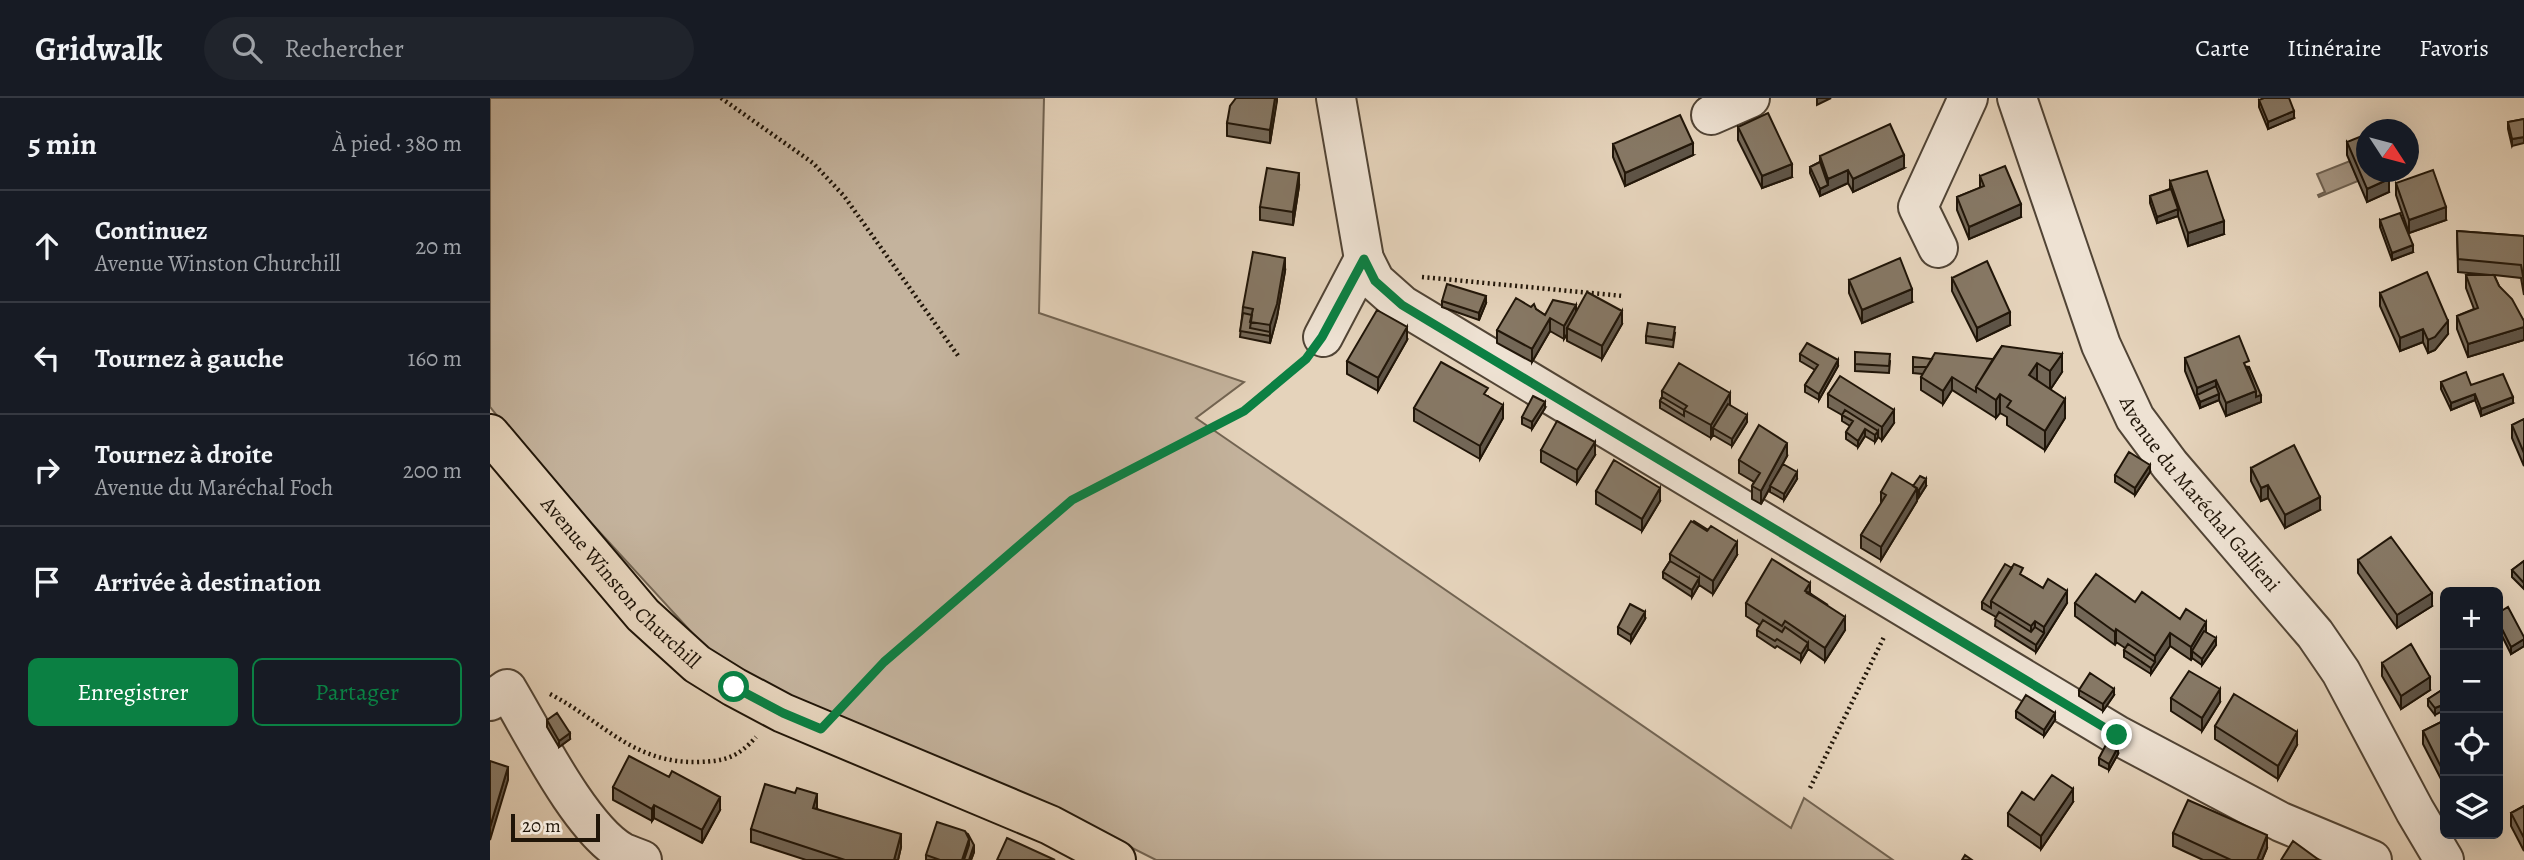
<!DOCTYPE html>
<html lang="fr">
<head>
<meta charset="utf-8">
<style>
  body { margin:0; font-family:Alegreya,serif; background:#20242c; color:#f1f3f6 }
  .controls { position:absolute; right:21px; bottom:21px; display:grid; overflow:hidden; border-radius:10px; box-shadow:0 7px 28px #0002 }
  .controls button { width:63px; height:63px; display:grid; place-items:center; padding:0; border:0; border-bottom:2px solid #363941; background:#171b24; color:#f1f3f6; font:35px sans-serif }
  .compass { position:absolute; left:1866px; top:21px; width:63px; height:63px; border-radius:50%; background:#171b24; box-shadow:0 7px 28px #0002; rotate:126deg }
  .scale { position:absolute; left:21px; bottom:18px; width:89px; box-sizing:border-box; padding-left:7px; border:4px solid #201508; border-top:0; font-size:19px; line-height:24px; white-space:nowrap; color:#201508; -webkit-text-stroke:5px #eee2d3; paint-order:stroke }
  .stop { position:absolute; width:21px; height:21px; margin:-16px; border:5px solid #0b8043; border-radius:50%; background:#fff }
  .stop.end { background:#0b8043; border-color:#fff; box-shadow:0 2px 7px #0008 }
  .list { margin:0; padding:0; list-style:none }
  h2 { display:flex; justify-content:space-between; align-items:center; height:91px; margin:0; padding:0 28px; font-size:30px }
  h2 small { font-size:23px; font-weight:400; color:#9ea1a6 }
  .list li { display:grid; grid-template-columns:46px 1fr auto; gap:21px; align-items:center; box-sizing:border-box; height:112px; padding:0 28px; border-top:2px solid #363941 }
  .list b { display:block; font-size:26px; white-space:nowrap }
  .list p { margin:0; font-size:23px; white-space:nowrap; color:#9ea1a6 }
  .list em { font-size:23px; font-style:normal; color:#9ea1a6 }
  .actions { display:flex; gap:14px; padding:21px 28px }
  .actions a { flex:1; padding:16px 0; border:2px solid #0b8043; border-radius:10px; text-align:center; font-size:24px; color:#0b8043 }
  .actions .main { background:#0b8043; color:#fff }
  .icon { flex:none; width:38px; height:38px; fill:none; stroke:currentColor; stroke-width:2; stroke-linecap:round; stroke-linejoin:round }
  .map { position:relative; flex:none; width:2034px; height:762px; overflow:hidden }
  header { display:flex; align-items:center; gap:42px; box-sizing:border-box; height:98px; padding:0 35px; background:#171b24; border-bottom:2px solid #363941 }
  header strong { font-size:33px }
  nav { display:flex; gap:38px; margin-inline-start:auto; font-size:24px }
  .search { width:490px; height:63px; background:#20242c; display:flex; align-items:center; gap:18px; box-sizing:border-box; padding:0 24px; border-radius:38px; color:#9ea1a6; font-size:26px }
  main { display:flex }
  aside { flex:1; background:#171b24 }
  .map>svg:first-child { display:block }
</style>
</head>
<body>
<header>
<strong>Gridwalk</strong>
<div class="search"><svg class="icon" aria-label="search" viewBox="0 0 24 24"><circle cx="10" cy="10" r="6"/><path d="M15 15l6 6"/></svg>Rechercher</div>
<nav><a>Carte</a><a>Itinéraire</a><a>Favoris</a></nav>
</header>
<main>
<aside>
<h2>5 min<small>À pied · 380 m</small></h2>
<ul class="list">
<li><svg class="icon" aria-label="ahead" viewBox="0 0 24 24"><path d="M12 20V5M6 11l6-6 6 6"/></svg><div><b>Continuez</b><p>Avenue Winston Churchill</p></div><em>20 m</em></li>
<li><svg class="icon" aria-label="left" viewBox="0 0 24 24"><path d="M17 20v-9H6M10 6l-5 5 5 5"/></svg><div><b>Tournez à gauche</b></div><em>160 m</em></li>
<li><svg class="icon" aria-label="right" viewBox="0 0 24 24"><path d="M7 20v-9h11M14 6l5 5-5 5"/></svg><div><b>Tournez à droite</b><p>Avenue du Maréchal Foch</p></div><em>200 m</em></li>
<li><svg class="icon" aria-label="arrive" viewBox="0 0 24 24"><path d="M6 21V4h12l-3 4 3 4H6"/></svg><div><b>Arrivée à destination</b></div></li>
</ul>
<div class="actions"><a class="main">Enregistrer</a><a>Partager</a></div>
</aside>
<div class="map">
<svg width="2034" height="762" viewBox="0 0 2034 762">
  <rect width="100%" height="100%" fill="#e5d3bb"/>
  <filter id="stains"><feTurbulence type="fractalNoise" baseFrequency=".00286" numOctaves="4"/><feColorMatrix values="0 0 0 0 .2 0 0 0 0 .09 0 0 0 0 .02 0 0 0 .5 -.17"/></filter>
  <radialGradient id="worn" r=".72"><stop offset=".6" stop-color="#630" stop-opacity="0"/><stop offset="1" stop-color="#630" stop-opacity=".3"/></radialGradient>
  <!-- green -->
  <path fill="#c4b39d" stroke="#726452" stroke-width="2" d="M0,0H554L549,215L754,284L706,320L1301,730L1314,700L1403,762H666L553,705L293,598L216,550L39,357L0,309Z"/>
  <!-- water -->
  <path fill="#a2927e" stroke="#6e604f" stroke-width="2" d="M1860,63L1868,83L1829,99L1828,97L1835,94L1827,76Z"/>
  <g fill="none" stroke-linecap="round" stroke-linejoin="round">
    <defs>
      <g id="minor">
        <path d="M846,0L874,161L885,183L912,207L1627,637L1791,724L1882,762"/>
        <path id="s1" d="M1527,0L1611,247L1645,320L1680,367L1825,536L1851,574L1925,713L1954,762"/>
        <path d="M1221,17L1260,0"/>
        <path d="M1448,150L1428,109L1478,0"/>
        <path d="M833,239L874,161"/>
        <path d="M0,603L17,591C43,634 90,730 132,754C138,757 145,759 152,762"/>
      </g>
      <g id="major">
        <path id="s2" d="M0,336L153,517L207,566L244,589L293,615L560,727L626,762"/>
      </g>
    </defs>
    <!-- minor casing -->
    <use href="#minor" stroke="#514435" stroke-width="42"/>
    <!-- major casing -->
    <use href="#major" stroke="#201508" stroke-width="42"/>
    <!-- path -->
    <path stroke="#201508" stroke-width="4.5" stroke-dasharray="2 3.5" stroke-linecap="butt" d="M231,0L323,65L354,98L469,259
      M932,179L1133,198
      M60,596C114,624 143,666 209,664C236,663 248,659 266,639
      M354,606L394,564L582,402L754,313L812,264
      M1320,690L1395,537"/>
    <!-- minor -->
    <use href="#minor" stroke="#eee2d3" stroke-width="38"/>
    <!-- major -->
    <use href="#major" stroke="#e5d3bb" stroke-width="38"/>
  </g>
  <!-- wall -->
  <path fill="#736757" stroke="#201508" stroke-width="2" d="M746,0H787L780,45L737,38V25Z
    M1769,2L1804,20L1778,31L1769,9Z
    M2034,21L2022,48L2018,31V24Z
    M1248,29L1302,79L1272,90L1248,42Z
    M1857,44L1899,94L1877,104L1857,57Z
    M1123,46L1203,57L1135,88L1123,59Z
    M1330,58L1414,70L1363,94L1358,85L1330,98L1320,75V69L1330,64Z
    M1490,78L1531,119L1479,141L1467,112V99L1490,90Z
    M1680,83L1734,136L1698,148L1688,118L1667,125L1660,105V98L1680,91Z
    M1906,85L1956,122L1919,135L1906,97Z
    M809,88L803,127L770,122V109Z
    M1890,122L1923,154L1902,162L1890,129Z
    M1967,133L2034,138V197L2031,180L2004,177L2009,188L2034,223V242L1978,259L1967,231V218L1984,211L1976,190V177H2000L1968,174Z
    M795,173L787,219L780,245L750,239L753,209Z
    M1462,180L1520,227L1487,243L1462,193Z
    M1359,182L1422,204L1372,225L1359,195Z
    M1890,195L1958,236L1945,252L1938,255L1933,244L1910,253L1890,208Z
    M952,203L996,205L989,222L952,209Z
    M1046,211L1055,217L1086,214L1132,226L1112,261L1077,243V236L1074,241L1060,233L1042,264L1007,245V232Z
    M1185,235L1183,249L1156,245V238Z
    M917,242L888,293L857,276V263Z
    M1512,248L1572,274L1560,292L1575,320L1555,352L1517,327V319L1510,315L1506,320L1462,292L1453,306L1431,292V279L1433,276L1423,275V269L1442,261H1503Z
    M1365,254L1400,263L1399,275L1365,273Z
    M1310,256L1348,268L1329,302L1315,294V287L1325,272L1310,263Z
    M1695,260L1759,269L1771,304L1736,318L1729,302L1710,310L1695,273Z
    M1951,284L1981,287L2023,305L1991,318L1985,302L1961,312L1951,291Z
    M1172,293L1240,307L1257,324L1242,348L1223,337L1221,340L1170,310V303L1172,299Z
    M1338,296L1404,325L1392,342L1388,339L1385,344L1375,338L1368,349L1356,341V334L1360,328L1352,323V317L1338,309Z
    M998,298L1013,320L990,361L924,323V310Z
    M1055,310L1042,331L1032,326V319Z
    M2034,321V368L2022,340V327Z
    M1051,352L1105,357L1087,385L1051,364Z
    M1297,358L1289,372L1307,381L1294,402L1280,394V390L1271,406L1262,401V388L1264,384L1249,375V362Z
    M1761,370L1830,412L1795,430L1778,400L1771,403L1761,383Z
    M1660,374L1645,397L1625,384V377Z
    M1423,388H1436L1429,399L1427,397V403L1391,462L1371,450V437L1391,406V394Z
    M1106,393L1170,403L1152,433L1106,406Z
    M1180,456L1247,457L1223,496L1209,487L1202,499L1173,480V474L1180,463Z
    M1868,462L1942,508L1907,530L1868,475Z
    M2034,463V491L2022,479V472Z
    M1533,478L1577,505L1546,554L1505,528L1506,519L1492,511V504Z
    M1320,495L1355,532L1335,563L1318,551L1311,563L1287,548L1285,550L1267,538V532L1270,527L1256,518V505Z
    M1645,504L1690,521L1716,534L1726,547L1712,567L1702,560L1701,562L1680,548L1661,576L1634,559V552L1635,550L1626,544L1625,547L1585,518V505Z
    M2008,515L2034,539V548L2021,556L2008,530Z
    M1155,521L1141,544L1128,536V529Z
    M1892,565L1940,592L1911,611L1892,578Z
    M1955,590L1945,617L1938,608V601Z
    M1589,592L1624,597L1613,613L1589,598Z
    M1681,600L1730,604L1712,633L1681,613Z
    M1526,613L1565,622L1554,638L1526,620Z
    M57,622L80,641L69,649L57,629Z
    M1955,622L1951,681L1933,646V633Z
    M1725,628L1807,647L1788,681L1725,641Z
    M1628,656L1619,672L1609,667V660Z
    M123,689L230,712L212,745L164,720L162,723L123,702Z
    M1544,702L1583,704L1551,751L1518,728V715Z
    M2034,708V753L2021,728V715Z
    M327,709V711L411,749L408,762H316L261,744V731Z
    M476,735L484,754L481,762H436V757Z
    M1683,735L1777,750L1772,762H1713L1683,748Z"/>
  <!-- shaded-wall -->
  <path fill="#5e5447" stroke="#201508" stroke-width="2" d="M785,0H787V3L780,45V32Z
    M1327,0H1341L1327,7Z
    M1804,13V20L1778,31V24Z
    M2034,39V45L2022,48V41Z
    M1203,45V57L1135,88V75Z
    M1414,57V70L1363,94V81Z
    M1302,66V79L1272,90V78Z
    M1358,72V85L1330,98V91L1338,87V81Z
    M809,75V88L803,127V114Z
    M1899,81V94L1877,104V91Z
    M1531,106V119L1479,141V129Z
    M1956,109V122L1919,135V122Z
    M1688,111V118L1667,125V119Z
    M1734,123V136L1698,148V135Z
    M1923,147V154L1902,162V155Z
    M795,160V173L787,219L780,245V227Z
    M1422,191V204L1372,225V212Z
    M996,198V205L989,222V215Z
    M1086,207V220L1077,230V236L1074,241V228Z
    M1132,213V226L1112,261V248Z
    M1520,214V227L1487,243V230Z
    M1060,220V233L1042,264V251Z
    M1958,223V236L1945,252L1938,255V242Z
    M917,229V242L888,293V280Z
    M2034,229V242L1978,259V246Z
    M1933,231V244L1910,253V240Z
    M1572,256V274L1560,292V273Z
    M1348,262V268L1329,302V296Z
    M1547,265V284L1539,277Z
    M1462,279V292L1453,306V293Z
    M1726,282V295L1707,297V290Z
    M1766,293L1771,297V304L1736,318V305Z
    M1240,295V308L1223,330V337L1221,340V327Z
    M1510,296V315L1506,320V302Z
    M1729,296V302L1710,310V304Z
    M1985,296V302L1961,312V305Z
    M2023,299V305L1991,318V311Z
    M1575,301V320L1555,352V333Z
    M1055,304V310L1042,331V324Z
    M1013,307V320L990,361V348Z
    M1404,312V325L1392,342V329Z
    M1257,317V324L1242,348V341Z
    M1375,331V338L1368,349V343Z
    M1388,333V339L1385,344V337Z
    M1105,344V357L1087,385V372Z
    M1297,345V358L1271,406V393Z
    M1660,367V374L1645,397V390Z
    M1307,374V381L1294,402V396Z
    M1436,381V388L1429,399V392Z
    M1778,387V400L1771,403V390Z
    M1170,390V403L1152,433V421Z
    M1427,390V403L1391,462V449Z
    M1830,399V412L1795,430V417Z
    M1247,444V457L1223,496V483Z
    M1209,480V487L1202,499V492Z
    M1320,485V498L1315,493Z
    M1577,493V505L1546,554V547L1554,535V529Z
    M1942,495V508L1907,530V517Z
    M1155,514V521L1141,544V537Z
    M1355,519V532L1335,563V550Z
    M1545,523V535L1541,541V528Z
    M1716,524V537L1702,553V560L1701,562V549Z
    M1626,531V544L1625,547V534Z
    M1680,535V548L1661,576V570L1665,564V558Z
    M1726,540V547L1712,567V561Z
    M2034,541V548L2021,556V549Z
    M1318,545V551L1311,563V556Z
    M1940,579V592L1911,611V598Z
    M1624,591V597L1613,613V606Z
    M1730,591V604L1712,633V620Z
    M1955,606V612L1945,617V610Z
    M1565,615V622L1554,638V632Z
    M1807,634V647L1788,681V668Z
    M80,635V641L69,649V643Z
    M1628,649V656L1619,672V666Z
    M1955,667V680L1951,681V669Z
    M18,669V682L0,742V729Z
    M1583,691V704L1551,751V738Z
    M327,696V709L323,723V710Z
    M230,699V712L212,745V732Z
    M164,707V720L162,723V711Z
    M411,736V749L408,762H404Z
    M1777,737V750L1772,762H1767Z
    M479,741V754L476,762H472Z
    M484,747V754L481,762H479Z"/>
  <!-- building -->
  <path fill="#867865" stroke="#201508" stroke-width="2" d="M746,0H785L780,32L737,25L740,8Z
    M1774,0H1799L1804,13L1778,24L1769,2Z
    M1278,15L1302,66L1272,78L1248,29Z
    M1190,17L1203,45L1135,75L1123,46Z
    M2034,21V39L2022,41L2018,24Z
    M1400,26L1414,57L1363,81L1358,72L1338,81L1330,58Z
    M1877,36V74H1895L1899,81L1877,91L1857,44Z
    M1330,64L1338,87L1330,91L1320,69Z
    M1515,68L1531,106L1479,129L1467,99L1494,88L1490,78Z
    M777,70L809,75L803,114L770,109Z
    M1943,72L1956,109L1919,122L1906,85Z
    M1717,73L1734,123L1698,135L1680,83Z
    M1681,91L1688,111L1667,119L1660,98Z
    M1910,115L1923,147L1902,155L1890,122Z
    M1967,133L2034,138V184L2031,167L1968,161Z
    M763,154L795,160L787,206L780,227L760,224L763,211L753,209Z
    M1410,160L1422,191L1372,212L1359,182Z
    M1497,163L1520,214L1487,230L1462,180Z
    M1937,174L1958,223L1945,239L1938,242L1933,231L1910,240L1890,195Z
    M1976,177H2004L2009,188L2022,201L2034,223V229L1978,246L1967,218L1988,210Z
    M957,186L996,198L989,215L952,203Z
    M1097,194L1132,213L1112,248L1077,230Z
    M1026,200L1041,209L1044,206L1046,211L1055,217L1063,202L1086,207L1074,228L1060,220L1042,251L1007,232Z
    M887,212L917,229L888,280L857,263Z
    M753,215L762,217L760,230L780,234V238L750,233Z
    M1158,225L1185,229L1183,242L1156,238Z
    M1749,238L1759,263L1754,265L1766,293L1736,305L1726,282L1707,290L1695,260Z
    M1317,245L1348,262L1329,296L1315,287L1328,267L1310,256Z
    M1512,248L1572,256L1560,273L1547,265L1539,277L1575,301L1555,333L1517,309L1521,303L1510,296L1506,302L1486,289Z
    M1365,254L1400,256L1399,268L1365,266Z
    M1445,255L1503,261L1486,289V294L1462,279L1453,293L1431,279Z
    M1423,259L1442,261L1437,269H1423Z
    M951,264L998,290L994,296L1013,307L990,348L924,310Z
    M1189,265L1240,295L1221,327L1194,312L1197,308L1172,293Z
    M1759,269L1771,297L1766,299V293L1757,270Z
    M1976,274L1981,287L2013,276L2023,299L1991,311L1985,296L1961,305L1951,284Z
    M1350,278L1404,312L1392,329L1338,296Z
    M1726,288L1729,296L1710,304L1707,297Z
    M1043,298L1055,304L1042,324L1032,319Z
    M1172,299L1194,312V318L1170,303Z
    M1238,306L1257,317L1242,341L1223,330Z
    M1355,312L1388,333L1385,337L1375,331L1368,343L1356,334L1363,323L1352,317Z
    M2034,321V355L2022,327Z
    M1067,323L1105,344L1087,372L1051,352Z
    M1269,327L1297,345L1271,393L1262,388L1270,375L1249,362Z
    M1804,347L1830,399L1795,417L1778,387L1771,390L1761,370Z
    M1639,354L1660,367L1645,390L1625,377Z
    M1124,362L1170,390L1152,421L1106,393Z
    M1293,366L1307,374L1294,396L1280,388Z
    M1402,375L1427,390L1391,449L1371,437L1396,397L1391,394Z
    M1430,378L1436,381L1429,392L1423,388Z
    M1201,423L1217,433L1221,428L1247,444L1223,483L1180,456Z
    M1204,423L1218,432L1217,433L1203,424Z
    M1901,439L1942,495L1907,517L1868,462Z
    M1282,461L1320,485L1315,493L1355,519L1335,550L1295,523L1292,528L1256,505Z
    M1180,463L1209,480L1202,492L1173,474Z
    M2034,463V485L2022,472Z
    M1515,466L1522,470L1501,503V510L1492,504Z
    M1524,466L1533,470L1530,476L1553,490L1558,481L1577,493L1554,529L1545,523L1541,528L1501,503Z
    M1606,476L1645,504L1652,494L1690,521L1696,511L1716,524L1701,549L1680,535L1665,558L1626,531L1625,534L1585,505Z
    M1318,494L1338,507L1317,495Z
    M1140,506L1155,514L1141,537L1128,529Z
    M2018,509L2034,539V541L2021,549L2008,523V515Z
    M1509,514L1541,534L1545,529L1554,535L1546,547L1505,521Z
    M1273,522L1292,534L1295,529L1318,545L1311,556L1287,541L1285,543L1267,532Z
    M1714,533L1726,540L1712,561L1702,553Z
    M1638,546L1665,564L1661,570L1634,552Z
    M1921,546L1940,579L1911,598L1892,565Z
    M1699,573L1730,591L1712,620L1681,600Z
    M1600,575L1624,591L1613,606L1589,592Z
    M1955,590V606L1945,610L1938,601Z
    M1744,596L1807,634L1788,668L1725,628Z
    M1536,597L1565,615L1554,632L1526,613Z
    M67,615L80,635L69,643L57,622Z
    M1955,622V667L1951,669L1933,633Z
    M1618,643L1628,649L1619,666L1609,660Z
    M139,658L179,679L182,673L230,699L212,732L164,707L162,711L123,689Z
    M0,663L18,669L0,729Z
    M1562,677L1583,691L1551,738L1518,715L1532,694L1544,702Z
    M275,686L305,695L307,690L327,696L323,710L411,736L404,762H355L261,731Z
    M1698,702L1777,737L1767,762H1741L1683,735Z
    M2034,708V740L2021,715Z
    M447,724L475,733L479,741L472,762H450L436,757Z
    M476,735L478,736L484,747L479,762H474L479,747V741Z
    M517,740L565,762H507Z
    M1803,743L1829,762H1791Z
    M1475,757L1482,762H1472Z"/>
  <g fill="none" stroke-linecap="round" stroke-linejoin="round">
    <!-- route -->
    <path stroke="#0b8043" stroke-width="9" d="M244,589L293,615L331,631L394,564L582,402L754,313L816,261L832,239L874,161L885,183L912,207L1627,637"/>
  </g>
  <g text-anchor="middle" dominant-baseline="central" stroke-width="7" stroke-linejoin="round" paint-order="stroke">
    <!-- street labels -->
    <g font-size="21" fill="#201508" stroke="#eee2d3">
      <text stroke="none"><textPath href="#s1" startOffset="441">Avenue du Maréchal Gallieni</textPath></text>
      <text stroke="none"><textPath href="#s2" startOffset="198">Avenue Winston Churchill</textPath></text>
    </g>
  </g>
  <rect width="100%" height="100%" filter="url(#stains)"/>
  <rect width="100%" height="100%" fill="url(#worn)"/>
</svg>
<div class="controls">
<button>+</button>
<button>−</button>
<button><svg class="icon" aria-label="locate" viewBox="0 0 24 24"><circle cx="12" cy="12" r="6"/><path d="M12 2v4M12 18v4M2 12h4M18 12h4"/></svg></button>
<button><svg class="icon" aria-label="layers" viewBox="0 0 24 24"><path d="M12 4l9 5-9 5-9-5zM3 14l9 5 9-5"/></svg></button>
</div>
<svg class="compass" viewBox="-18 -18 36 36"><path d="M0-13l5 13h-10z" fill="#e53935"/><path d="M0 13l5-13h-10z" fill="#9ea1a6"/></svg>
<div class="scale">20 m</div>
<div class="stop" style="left:244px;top:589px"></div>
<div class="stop end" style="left:1627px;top:637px"></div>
</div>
</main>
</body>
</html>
